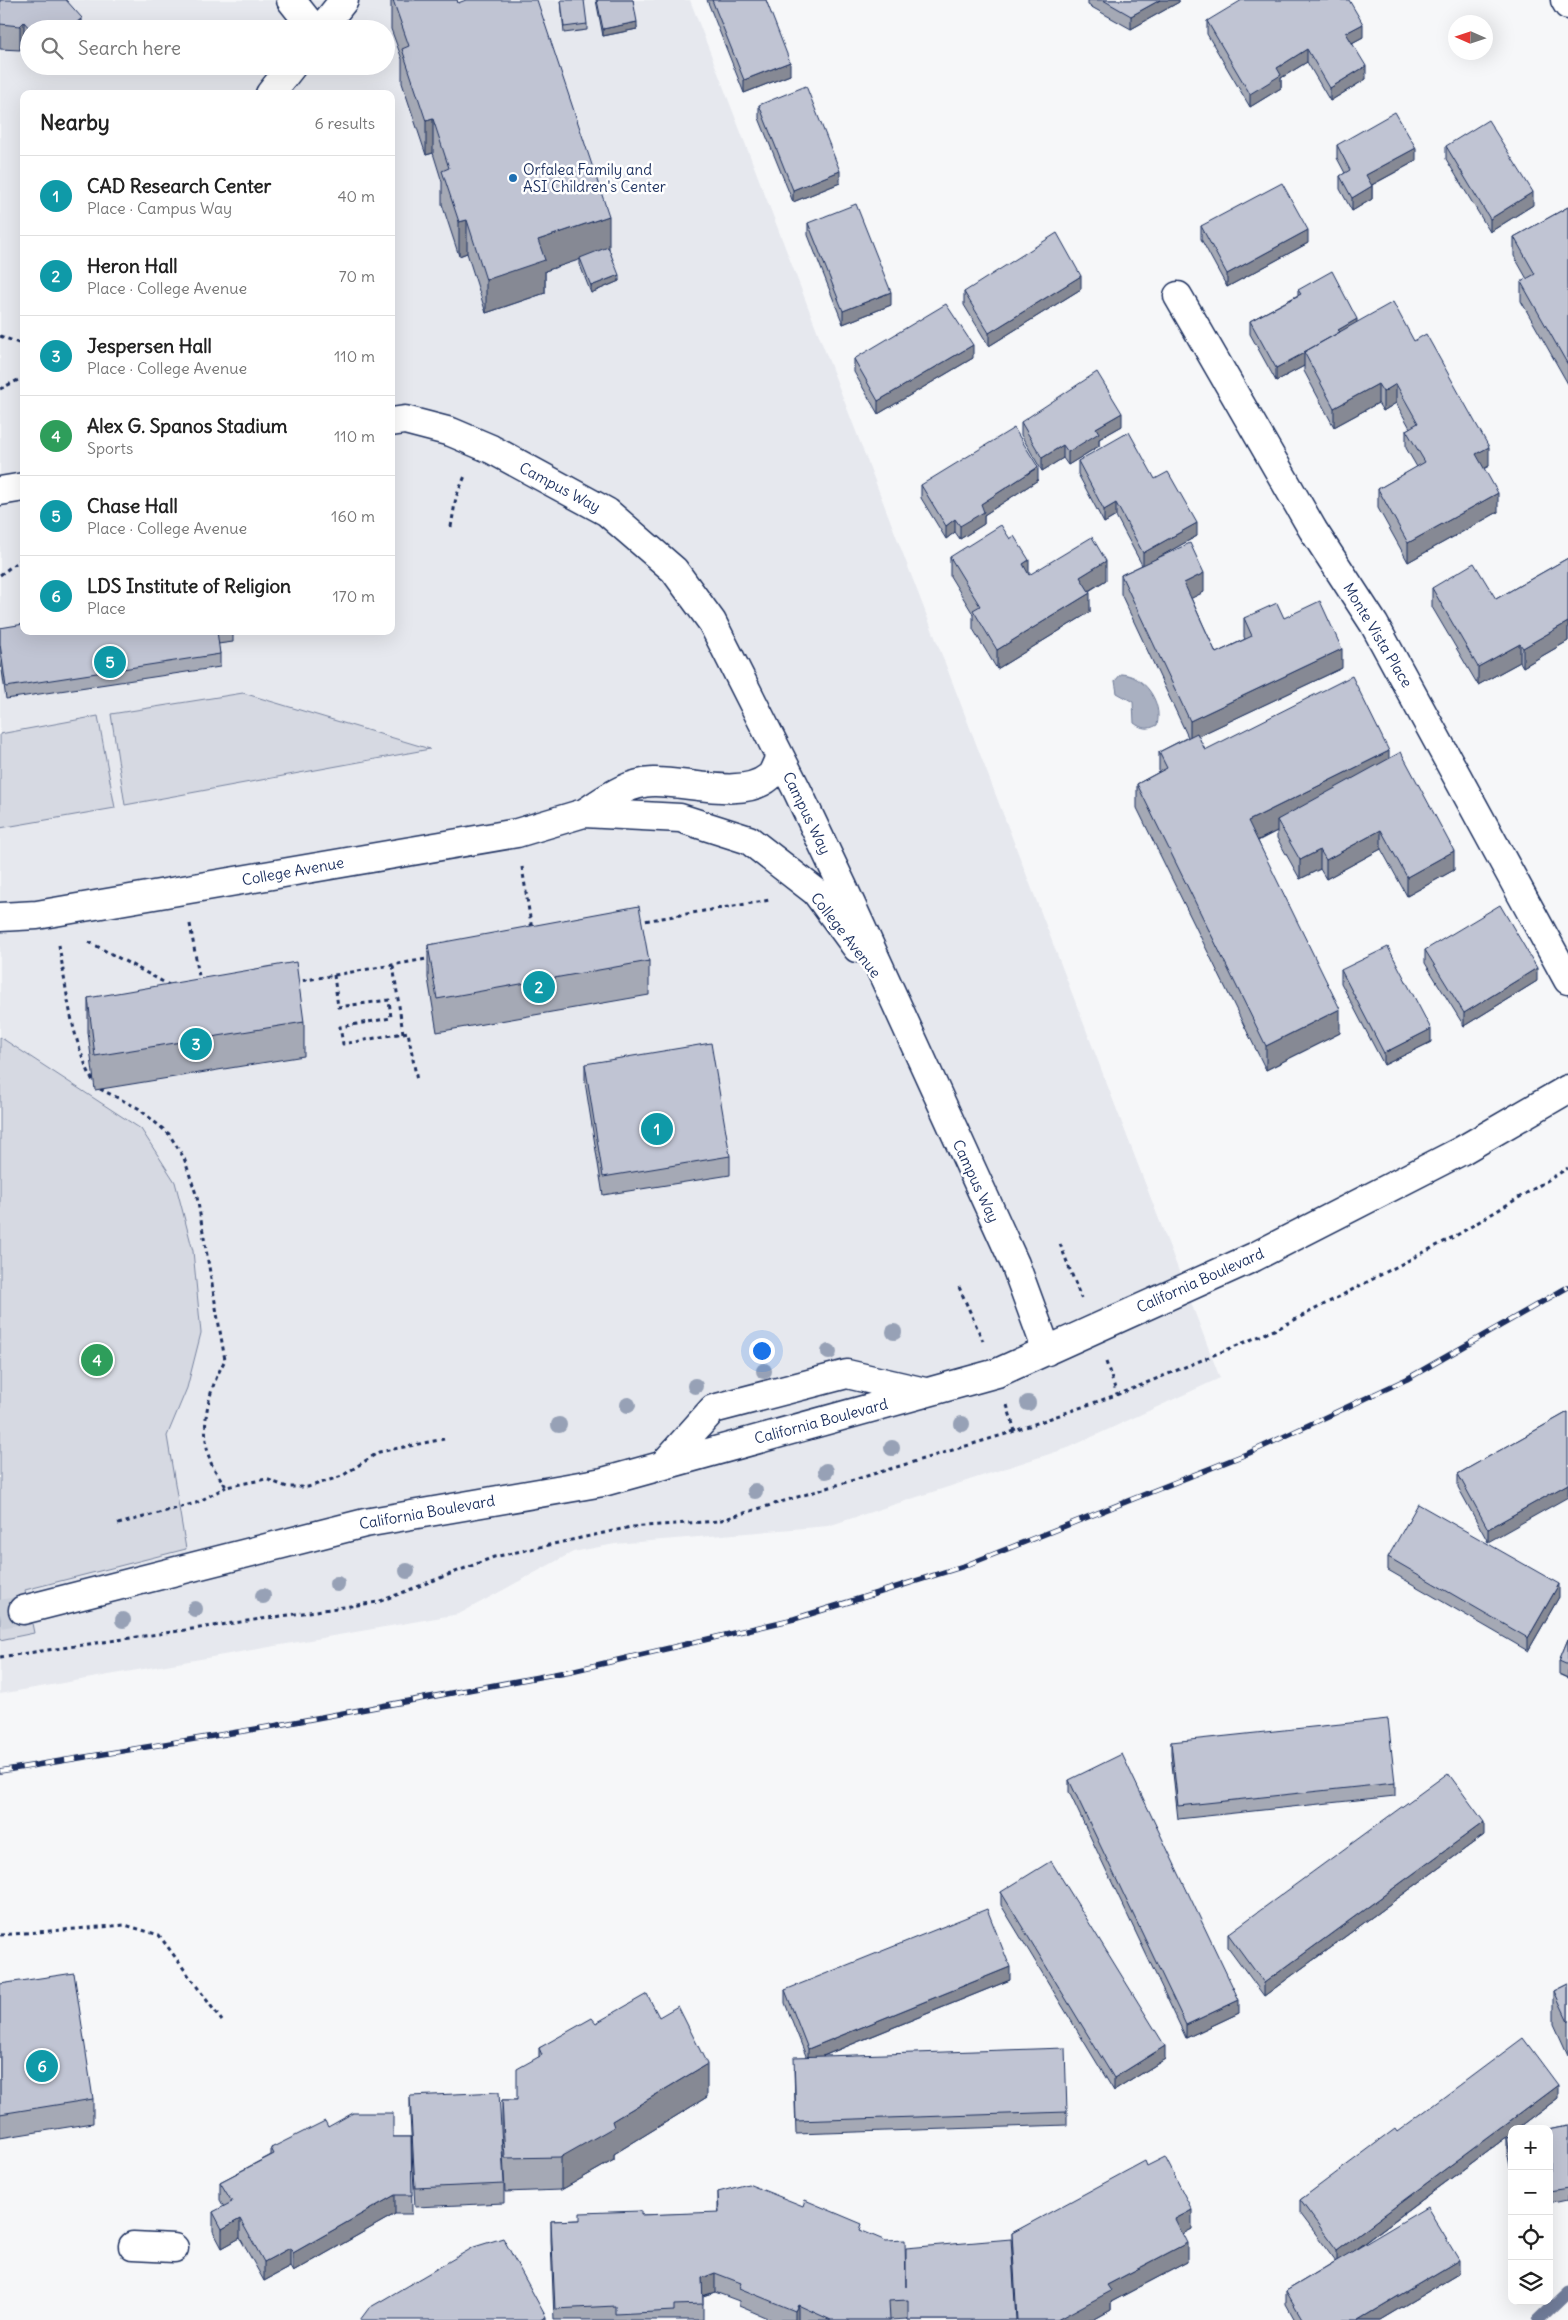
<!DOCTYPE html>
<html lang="en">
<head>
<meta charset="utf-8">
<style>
  body { margin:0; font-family:Delius,sans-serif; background:#f6f6f6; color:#222 }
  .controls { position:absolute; right:15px; bottom:15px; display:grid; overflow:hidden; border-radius:10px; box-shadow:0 5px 20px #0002 }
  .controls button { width:45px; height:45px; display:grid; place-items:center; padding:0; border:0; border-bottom:1px solid #e0e0e0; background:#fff; color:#222; font:25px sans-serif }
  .compass { position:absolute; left:1448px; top:15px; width:45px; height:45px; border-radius:50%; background:#fff; box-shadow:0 5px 20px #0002; rotate:273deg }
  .you { position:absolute; left:761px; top:1350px; width:18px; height:18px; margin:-12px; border:4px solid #fff; border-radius:50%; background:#1a73e8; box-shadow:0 0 0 8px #1a73e833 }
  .badge { display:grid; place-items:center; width:32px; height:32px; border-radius:50%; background:#db2777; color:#fff; font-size:16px; font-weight:700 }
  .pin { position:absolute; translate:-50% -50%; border:2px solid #fff; box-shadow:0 1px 5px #0006 }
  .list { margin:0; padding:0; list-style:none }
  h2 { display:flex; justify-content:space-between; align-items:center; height:65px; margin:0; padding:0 20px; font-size:21px }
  h2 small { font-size:16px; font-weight:400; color:#767676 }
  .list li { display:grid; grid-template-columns:32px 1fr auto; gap:15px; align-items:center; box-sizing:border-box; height:80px; padding:0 20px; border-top:1px solid #e0e0e0 }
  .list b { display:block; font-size:19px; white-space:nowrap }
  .list p { margin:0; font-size:16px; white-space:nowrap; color:#767676 }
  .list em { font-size:16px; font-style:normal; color:#767676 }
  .icon { flex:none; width:28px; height:28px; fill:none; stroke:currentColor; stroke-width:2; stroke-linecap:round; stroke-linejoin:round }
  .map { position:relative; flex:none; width:1568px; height:2320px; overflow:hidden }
  .search { position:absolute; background:#fff; box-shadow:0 5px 20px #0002; left:20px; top:20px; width:375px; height:55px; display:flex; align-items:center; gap:12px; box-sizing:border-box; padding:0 18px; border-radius:28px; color:#767676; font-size:19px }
  .panel { position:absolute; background:#fff; box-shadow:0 5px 20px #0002; left:20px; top:90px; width:375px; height:545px; border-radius:10px }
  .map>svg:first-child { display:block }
</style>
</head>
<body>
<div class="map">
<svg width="1568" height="2320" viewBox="0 0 1568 2320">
  <rect width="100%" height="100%" fill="#f6f7f9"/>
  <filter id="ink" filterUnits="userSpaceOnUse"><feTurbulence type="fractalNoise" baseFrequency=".02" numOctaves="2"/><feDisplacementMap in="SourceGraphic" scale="10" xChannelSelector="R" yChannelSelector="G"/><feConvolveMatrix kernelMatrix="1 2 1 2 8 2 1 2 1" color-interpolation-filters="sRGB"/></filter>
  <g filter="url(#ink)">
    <!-- built -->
    <path fill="#e6e8ee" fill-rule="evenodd" d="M0,0H690L1220,1378L1068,1448L828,1526L615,1544L573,1552L459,1614L0,1694ZM29,29H386V66H29ZM24,94H391V631H24Z"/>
    <!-- green -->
    <path fill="#d6d9e2" stroke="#7884a0" d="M243,693L430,749L125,805L111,714Z
      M98,716L115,808L0,828V734Z
      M0,1037L141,1129L175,1182L193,1251L201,1333L187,1388L167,1436L186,1549L25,1590L34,1633L0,1640Z"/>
    <!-- water -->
    <path fill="#a9b0c1" stroke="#707c99" d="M1121,674C1144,675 1163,702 1157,725C1148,730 1142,729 1134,723L1133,702L1117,693L1115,681Z"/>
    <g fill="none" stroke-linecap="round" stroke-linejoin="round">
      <!-- stream -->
      <path stroke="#707c99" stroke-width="11" d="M1538,2320L1568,2291"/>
      <!-- minor-tunnel -->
      <path stroke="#cacfda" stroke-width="28" stroke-dasharray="28 14" stroke-linecap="butt" d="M0,1614L23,1610"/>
      <defs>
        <path id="minor" d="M291,0L314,29
          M1565,0L1568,5
          M321,29L344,0
          M270,94L292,66
          M1178,296L1313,530L1374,624L1568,980
          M391,422L405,420L451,432L491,449L607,512L674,570L712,622L797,790L843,887L1015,1264L1047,1351
          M0,491L24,487
          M584,813C606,799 626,783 653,782C686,781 742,800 769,777C774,773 777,762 780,757
          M0,917L37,915L517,833L584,813L680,818L749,840L816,892L857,948
          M663,1465L713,1409L847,1374L925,1392
          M23,1610L365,1523L603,1482L997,1373L1254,1257L1461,1151L1568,1089
          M133,2246L174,2248"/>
      </defs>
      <!-- minor casing -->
      <use href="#minor" stroke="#1b2f5e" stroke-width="31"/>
      <!-- path -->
      <path stroke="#1b2f5e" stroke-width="3" stroke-dasharray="4 4" stroke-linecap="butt" d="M0,336L24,345
        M0,389L24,377
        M451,527L456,497L465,476
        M0,575L24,557
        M522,867L532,930
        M638,922L770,900
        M190,924L200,982
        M89,942L171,986
        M59,945C67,993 71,1039 94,1083
        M334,975L338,1007L389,1000L391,1018L340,1027L343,1044L403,1033L393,965
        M295,982L432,958
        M403,1033L408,1032L417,1081
        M100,1089L138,1108L169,1134L184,1158L197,1197L225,1360C209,1389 200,1423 209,1457C211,1467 221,1478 226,1487L266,1479L287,1487H308L342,1476L379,1452L444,1439
        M1060,1244L1081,1298
        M959,1287L983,1341
        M1106,1362L1117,1394
        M1007,1405L1015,1431
        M118,1524L196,1503L226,1487
        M0,1657L378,1602L494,1557L631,1527L718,1521L1009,1433L1127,1391L1279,1328L1457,1235L1568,1168
        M0,1935L125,1925L159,1935L222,2021"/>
      <!-- minor -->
      <use href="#minor" stroke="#fff" stroke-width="28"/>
      <defs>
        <path id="rail" d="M0,1771L268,1727L571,1671L794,1619L964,1566L1249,1453L1407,1379L1568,1287"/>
      </defs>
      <!-- rail casing -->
      <use href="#rail" stroke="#1b2f5e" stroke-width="5.5"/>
      <!-- rail -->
      <use href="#rail" stroke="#fff" stroke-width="4" stroke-dasharray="11" stroke-linecap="butt"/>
    </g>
    <!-- trees -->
    <g fill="#97a1b6">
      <circle cx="894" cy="1332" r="8"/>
      <circle cx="829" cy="1352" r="8"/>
      <circle cx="764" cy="1371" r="8"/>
      <circle cx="695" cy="1386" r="8"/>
      <circle cx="1028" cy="1403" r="8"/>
      <circle cx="628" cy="1405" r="8"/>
      <circle cx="962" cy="1424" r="8"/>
      <circle cx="559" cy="1425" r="8"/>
      <circle cx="892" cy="1448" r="8"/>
      <circle cx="826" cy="1471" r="8"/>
      <circle cx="755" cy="1491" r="8"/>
      <circle cx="407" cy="1571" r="8"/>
      <circle cx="337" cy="1584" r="8"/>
      <circle cx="263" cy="1596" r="8"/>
      <circle cx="195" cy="1609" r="8"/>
      <circle cx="123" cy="1620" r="8"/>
    </g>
    <!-- wall -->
    <path fill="#a5a9b5" stroke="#1b2f5e" d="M0,0L82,29H29V52L24,46L20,50L0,49Z
      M391,0H457L458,3L609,249L619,281L591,293L580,265V259L545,271V293L486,313L467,253L459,256L442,204V182L433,153L426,155L402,83V59L391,29Z
      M561,0L587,24V30L564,33Z
      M596,0H633L637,29L603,36Z
      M707,0H766L790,75L744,93Z
      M1088,0H1179V2L1131,29L1088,5Z
      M1207,21L1363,37L1352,43L1366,79L1330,101L1307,62L1281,78V88L1250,107L1207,34Z
      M41,66H54L46,72Z
      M759,105L840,183L793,202L759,118Z
      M1337,145L1416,161L1372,185V199L1352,211L1340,189V176L1345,173L1337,158Z
      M1446,146L1533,205L1490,232L1446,159Z
      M1568,207V384L1521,301V282L1527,279L1514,256V237Z
      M808,223L891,305L843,324L808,235Z
      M1201,226L1308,243L1227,287L1201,239Z
      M1081,289L989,346L964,305V292Z
      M1298,290L1357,323L1414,341L1489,466L1484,468L1498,512L1408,562L1378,508V489L1417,467L1406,448V430L1410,428L1396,403L1383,411L1378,403L1334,427L1304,371V366L1276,381L1250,334V321L1298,295Z
      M973,358L878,414L854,372V359Z
      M1021,422L1122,426L1099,439V446L1068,465L1063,458L1042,471L1021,435Z
      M1078,461L1155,479L1197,536L1157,558L1204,592L1191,598L1216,653L1245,639L1244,637V618H1284L1342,668L1198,736L1205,750L1389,759L1454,870L1407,896L1381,849L1326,879L1320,869L1300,879L1277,838V831L1258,841L1340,1033L1266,1070L1137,808V784L1159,772V752L1188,737L1121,594V575L1142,565L1116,516L1104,523L1078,474Z
      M1038,480L984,515V524L960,539L955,532L946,539L921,498V485Z
      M950,557L1029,574V575L1106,580L1089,591L1090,612L997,669L973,629V614L950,576Z
      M1568,558V641L1523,667L1520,662L1478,685L1432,607V588L1496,599Z
      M0,628L24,631H233V642L218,644L220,654V667L6,699L0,656Z
      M428,945L649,961V995L437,1032L428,978Z
      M1425,950L1537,981L1464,1026L1425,963Z
      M1341,970L1431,1042L1384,1065L1341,983Z
      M88,998L304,1022V1056L95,1090L88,1032Z
      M585,1064L730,1156V1175L603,1195L585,1082Z
      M1568,1412L1488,1542L1458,1487V1474Z
      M1388,1557L1559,1597L1528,1651L1388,1570Z
      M1568,1639V1678L1559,1674V1661Z
      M1171,1742L1395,1783V1796L1178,1819L1171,1755Z
      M1069,1780L1239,2013L1186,2038L1069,1792Z
      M1484,1835L1264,1996L1228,1947V1934Z
      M1001,1892L1165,2059L1114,2091L1001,1905Z
      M1010,1980L823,2056L1067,2112V2125L796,2134L794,2070L806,2056L785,2003V1990Z
      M0,1984L93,2099V2123L0,2138Z
      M1568,1984V2055L1554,2024V1991Z
      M596,2023L707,2097L614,2154V2160L561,2190L505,2192L502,2134V2100H517L539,2057V2048Z
      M410,2096L504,2184V2203L415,2207L410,2115Z
      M1558,2098L1517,2129H1512V2133L1355,2250L1459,2273L1380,2320H1295L1286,2304V2291L1336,2261L1300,2213V2200L1397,2132Z
      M1568,2126V2200L1549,2204V2130Z
      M328,2127L393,2137H411L412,2214H395L293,2272L290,2267L264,2281L240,2238L222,2248L213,2231V2212L224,2207L220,2200V2182L271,2155V2148Z
      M1512,2137V2177L1507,2151V2138Z
      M1147,2166L1192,2229L1182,2234L1187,2262L1111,2302V2310L1093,2320H1016L1012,2252V2233Z
      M718,2192L862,2231L906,2286L1016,2320H908V2319L890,2320H772L739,2306V2301L715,2292L703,2296V2320H554L551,2240V2221L580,2220L641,2215L718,2213Z"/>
    <!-- shaded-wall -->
    <path fill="#868994" stroke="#1b2f5e" d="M1160,0H1179V2L1131,29V16Z
      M82,18V29H69Z
      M24,22V46L20,50V26Z
      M637,22V29L603,36V29Z
      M1363,24V37L1346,46V33Z
      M1307,49V62L1281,78V88L1250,107V94L1277,68Z
      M790,62V75L744,93V80Z
      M46,66H54L46,72Z
      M1366,66V79L1330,101V88Z
      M433,119V153L426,155V121Z
      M1416,148V161L1366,188V175Z
      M840,171V183L793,202V190Z
      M1372,186V199L1352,211V198Z
      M1533,192V205L1490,232V219Z
      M609,216V250L545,271V293L486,313V280L538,240Z
      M467,220V253L459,256V222Z
      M1308,230V243L1227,287V274Z
      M619,275V281L591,293V286Z
      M1081,276V289L989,346V333Z
      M891,292V305L843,324V311Z
      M1357,319V332L1304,353L1338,330Z
      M973,345V358L878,414V401Z
      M1304,353V366L1276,381V368Z
      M1378,384V403L1334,427V408Z
      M1396,384V403L1383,411V392Z
      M1122,413V426L1099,439V446L1068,465V452L1096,428Z
      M1063,445V458L1042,471V458Z
      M1489,447V466L1476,473V454Z
      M1038,467V480L984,515V524L960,539V526L981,504Z
      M1498,493V512L1408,562V543Z
      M1116,503V516L1104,523V510Z
      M955,519V532L946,539V526Z
      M1197,523V536L1143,566V553Z
      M1029,560V579L1023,564Z
      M1106,561V580L1080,596V577Z
      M1204,573V592L1184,602V583Z
      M1090,593V612L997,669V650Z
      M1568,622V641L1523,667V648Z
      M1520,644V662L1478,685V667Z
      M1342,649V668L1190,740V721Z
      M1389,751V776L1277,820V831L1248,845V821Z
      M1381,830V849L1326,879V860Z
      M1320,850V869L1300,879V860Z
      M1454,851V870L1407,896V877Z
      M1537,968V981L1464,1026V1013Z
      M1340,1009V1033L1266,1070V1046Z
      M1431,1029V1042L1384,1065V1053Z
      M1568,1484V1497L1488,1542V1529Z
      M1559,1584V1597L1528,1651V1638Z
      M1484,1822V1835L1264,1996V1983Z
      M1010,1967V1980L808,2062V2049Z
      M1239,2000V2013L1186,2038V2025Z
      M1165,2046V2059L1114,2091V2078Z
      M707,2064V2097L614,2154V2160L561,2190V2157L612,2121Z
      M1558,2085V2098L1517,2129H1512V2133L1337,2263V2250Z
      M395,2195V2214L293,2272V2253Z
      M1192,2210V2229L1175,2238V2219Z
      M240,2219V2238L222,2248V2229Z
      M1187,2243V2262L1111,2302V2310L1093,2320H1057L1107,2285Z
      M290,2248V2267L264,2281V2262Z
      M1459,2260V2273L1380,2320H1358Z
      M715,2273V2292L702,2296V2278Z
      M798,2305V2320H795V2311Z
      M546,2317V2320H540Z"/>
    <!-- building -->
    <path fill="#c0c4d3" stroke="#1b2f5e" d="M0,0H66L82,18L69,29H30L24,22L20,26L0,24Z
      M393,0H457L458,3L466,0H537L609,216L538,240L545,260L486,280L467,220L459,222L442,171L449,168L433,119L426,121L402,49L409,46Z
      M561,0H584L587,24L564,27Z
      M597,0H633L637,22L603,29Z
      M712,0H766L790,62L744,80Z
      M1103,0H1160L1131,16Z
      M1242,0H1349L1363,24L1346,33L1366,66L1330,88L1307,49L1277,68L1281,75L1250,94L1207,21Z
      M806,86L840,171L793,190L759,105Z
      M1395,112L1416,148L1366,175L1372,186L1352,198L1340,176L1350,170L1337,145Z
      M1488,120L1533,192L1490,219L1446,146Z
      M1282,183L1308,230L1227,274L1201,226Z
      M856,204L891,292L843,311L808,223Z
      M1568,207V365L1521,282L1535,274L1514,237Z
      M1057,233L1081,276L989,333L964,292Z
      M608,247L619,275L591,286L580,258Z
      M1332,271L1357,319L1338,330L1340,332L1304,352V353L1276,368L1250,321L1301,294L1298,290Z
      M1393,302L1414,341L1426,334L1489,447L1476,454L1498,493L1408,543L1378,489L1425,462L1406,430L1418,423L1396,384L1383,392L1378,384L1334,408L1304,352Z
      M946,304L973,345L878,401L854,359Z
      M1097,372L1122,413L1096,428L1099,433L1068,452L1063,445L1042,458L1021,422Z
      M1014,428L1038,467L981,504L984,512L960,526L955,519L946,526L921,485Z
      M1129,432L1155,479L1168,472L1197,523L1143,553L1116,503L1104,510L1078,461Z
      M1001,525L1010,539L1014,536L1029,560L1023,564L1029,575L1092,537L1106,561L1080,577L1090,593L997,650L973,610L980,606L950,557Z
      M1190,543L1204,573L1184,583L1216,653L1252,636L1244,618L1277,603L1284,618L1320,601L1342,649L1190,721L1121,575Z
      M1568,558V622L1523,648L1520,644L1478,667L1432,588L1474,563L1496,599Z
      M24,624V631H217L220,654L6,687L0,644V628Z
      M1352,676L1389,751L1248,821L1340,1009L1266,1046L1137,784L1167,768L1159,752L1197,733L1205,750Z
      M1401,752L1454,851L1407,877L1381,830L1326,860L1320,850L1300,860L1277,820Z
      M1500,905L1537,968L1464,1013L1425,950Z
      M639,906L649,961L437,999L428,945Z
      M1388,947L1431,1029L1384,1053L1341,970Z
      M296,962L304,1022L95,1056L88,998Z
      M711,1043L730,1156L603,1177L585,1064Z
      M1568,1412V1484L1488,1529L1458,1474Z
      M1418,1504L1559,1584L1528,1638L1388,1557Z
      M1568,1639V1665L1559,1661Z
      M1388,1719L1395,1783L1178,1806L1171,1742Z
      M1122,1754L1239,2000L1186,2025L1069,1780Z
      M1448,1773L1484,1822L1264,1983L1228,1934Z
      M1051,1861L1165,2046L1114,2078L1001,1892Z
      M987,1909L1010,1967L808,2049L785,1990Z
      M74,1973L93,2099L0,2114V1984Z
      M1568,1984V2021L1554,1991Z
      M647,1994L659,2017L678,2006L707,2064L612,2121L614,2127L561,2157L505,2158L502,2100H517V2069L542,2055L539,2048L592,2018L596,2023Z
      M1523,2038L1558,2085L1337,2250L1300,2200L1395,2129L1397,2132Z
      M1065,2048L1067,2112L796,2121L794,2057Z
      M499,2092L504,2184L415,2188L410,2096Z
      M353,2113H393V2137H411L412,2195H395L293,2253L290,2248L264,2262L240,2219L222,2229L213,2212L232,2202L220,2182L274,2154L271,2148L325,2121L328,2127Z
      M1568,2126V2188L1549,2191V2130Z
      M1512,2137V2164L1507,2138Z
      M1165,2157L1192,2210L1175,2219L1187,2243L1107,2285L1111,2291L1057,2320H1017L1012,2233L1145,2161L1147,2166Z
      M748,2184L803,2206L805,2200L862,2224L860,2230L886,2241L905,2240L906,2287V2248L1011,2239L1016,2320H908V2300L889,2301L890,2320H831L798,2305L795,2311L739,2288L741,2283L715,2273L702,2278L703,2304L674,2305V2311L615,2314V2306L555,2309L551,2221L580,2220V2213L641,2211V2215L719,2212L718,2192Z
      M1427,2207L1459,2260L1358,2320H1303L1286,2291Z
      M503,2238L546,2317L540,2320H360L369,2308L474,2247Z"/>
  </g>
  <!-- markers -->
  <circle fill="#1f6fb2" stroke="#fff" stroke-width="2" cx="513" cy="178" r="5"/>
  <g text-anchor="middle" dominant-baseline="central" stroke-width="5" stroke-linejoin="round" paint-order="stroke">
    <!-- poi labels -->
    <g font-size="15" fill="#1b2f5e" stroke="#fff" text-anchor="start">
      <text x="523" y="169">Orfalea Family and<tspan x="523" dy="17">ASI Children's Center</tspan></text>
    </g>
    <!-- street labels -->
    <g font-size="15" fill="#1b2f5e" stroke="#fff">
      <text transform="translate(560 487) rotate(28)">Campus Way</text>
      <text transform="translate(1378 635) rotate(59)">Monte Vista Place</text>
      <text transform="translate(807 813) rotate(64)">Campus Way</text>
      <text transform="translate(293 871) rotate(-10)">College Avenue</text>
      <text transform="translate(846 935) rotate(52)">College Avenue</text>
      <text transform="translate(976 1181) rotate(65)">Campus Way</text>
      <text transform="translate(1200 1280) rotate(-24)">California Boulevard</text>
      <text transform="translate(821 1421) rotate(-15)">California Boulevard</text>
      <text transform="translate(427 1512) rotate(-10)">California Boulevard</text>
    </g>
  </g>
</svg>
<div class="controls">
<button>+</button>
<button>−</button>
<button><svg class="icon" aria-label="locate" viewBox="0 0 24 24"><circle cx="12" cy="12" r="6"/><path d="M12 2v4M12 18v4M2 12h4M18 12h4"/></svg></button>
<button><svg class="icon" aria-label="layers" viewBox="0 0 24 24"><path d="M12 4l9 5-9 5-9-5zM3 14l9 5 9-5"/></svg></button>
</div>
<svg class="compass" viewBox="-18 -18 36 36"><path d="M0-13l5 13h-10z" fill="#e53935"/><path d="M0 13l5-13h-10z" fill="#767676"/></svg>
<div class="you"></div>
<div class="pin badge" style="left:657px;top:1129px;background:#0f9aa8">1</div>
<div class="pin badge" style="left:539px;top:987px;background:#0f9aa8">2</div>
<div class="pin badge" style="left:196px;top:1044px;background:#0f9aa8">3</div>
<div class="pin badge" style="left:97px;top:1360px;background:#2e9e5b">4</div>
<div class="pin badge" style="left:110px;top:662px;background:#0f9aa8">5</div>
<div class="pin badge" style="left:42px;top:2066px;background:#0f9aa8">6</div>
<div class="search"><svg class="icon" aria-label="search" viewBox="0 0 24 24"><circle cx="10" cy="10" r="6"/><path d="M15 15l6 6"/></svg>Search here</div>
<section class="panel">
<h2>Nearby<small>6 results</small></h2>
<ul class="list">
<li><span class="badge" style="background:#0f9aa8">1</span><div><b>CAD Research Center</b><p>Place · Campus Way</p></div><em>40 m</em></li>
<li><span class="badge" style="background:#0f9aa8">2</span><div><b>Heron Hall</b><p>Place · College Avenue</p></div><em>70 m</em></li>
<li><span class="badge" style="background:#0f9aa8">3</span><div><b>Jespersen Hall</b><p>Place · College Avenue</p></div><em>110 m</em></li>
<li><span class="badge" style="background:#2e9e5b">4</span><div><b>Alex G. Spanos Stadium</b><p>Sports</p></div><em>110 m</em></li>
<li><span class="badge" style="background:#0f9aa8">5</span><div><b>Chase Hall</b><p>Place · College Avenue</p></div><em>160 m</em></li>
<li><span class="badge" style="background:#0f9aa8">6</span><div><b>LDS Institute of Religion</b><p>Place</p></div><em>170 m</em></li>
</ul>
</section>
</div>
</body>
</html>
